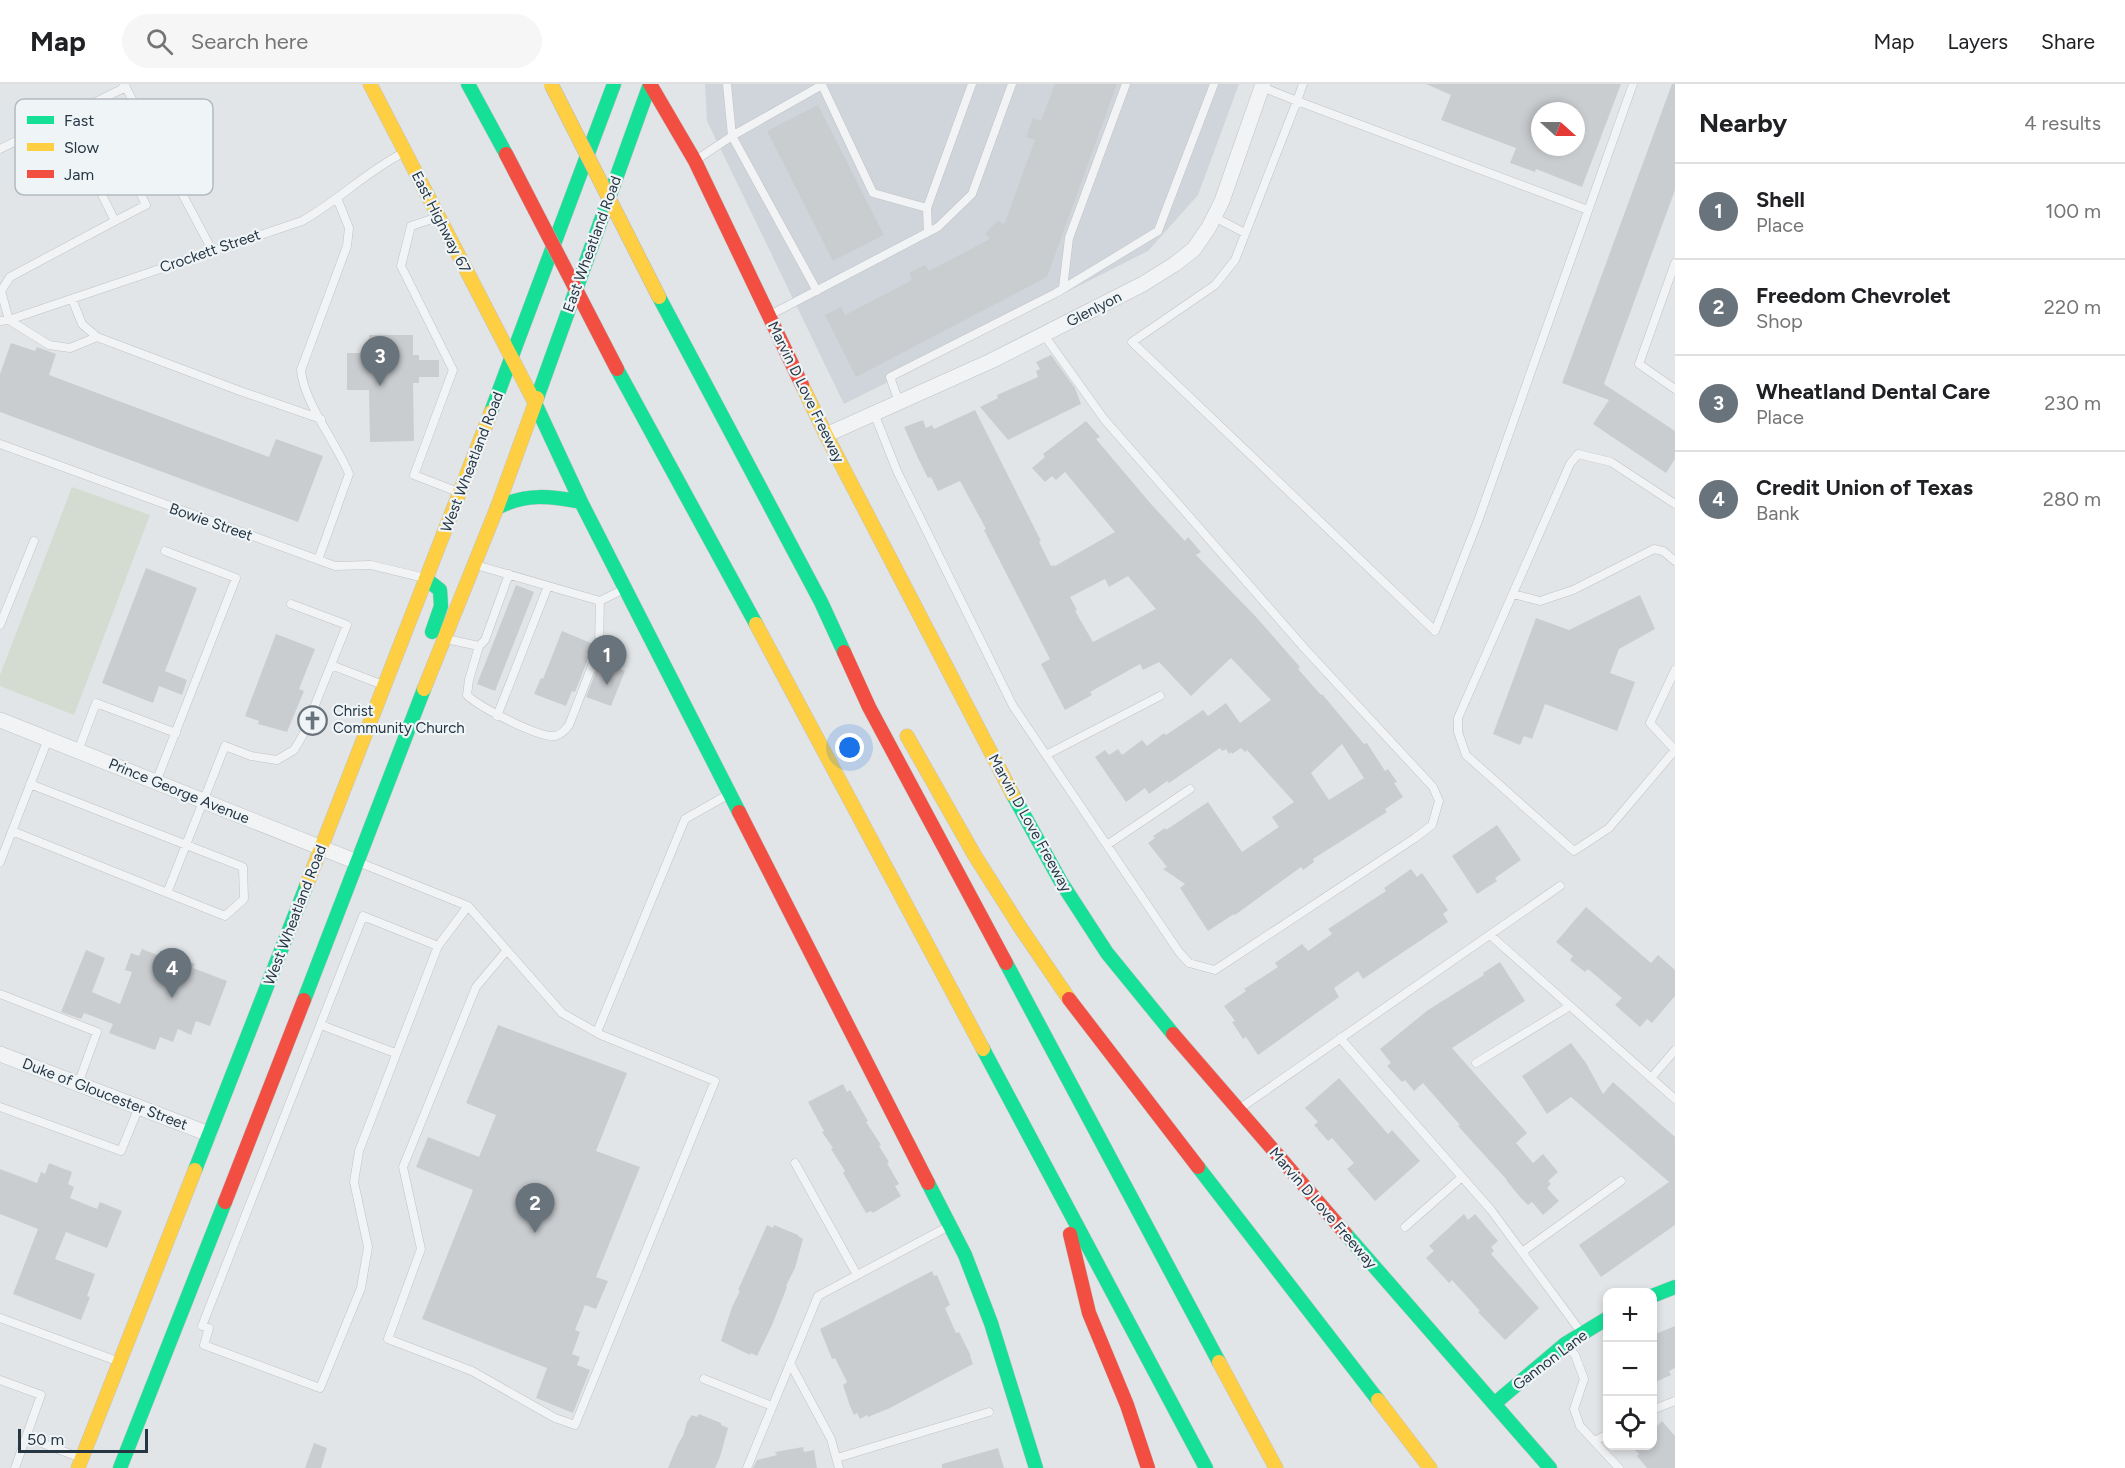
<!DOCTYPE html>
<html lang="en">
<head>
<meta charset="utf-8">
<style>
  body { margin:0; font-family:Figtree,sans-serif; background:#f6f6f6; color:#202124 }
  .controls { position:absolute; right:18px; bottom:18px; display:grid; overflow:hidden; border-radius:12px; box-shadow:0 3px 9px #0003 }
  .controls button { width:54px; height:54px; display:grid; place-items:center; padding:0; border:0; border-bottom:2px solid #e0e0e0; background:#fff; color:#202124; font:30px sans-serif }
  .compass { position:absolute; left:1531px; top:18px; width:54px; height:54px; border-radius:50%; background:#fff; box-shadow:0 3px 9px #0003; rotate:111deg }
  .scale { position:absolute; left:18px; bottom:15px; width:130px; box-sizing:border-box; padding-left:6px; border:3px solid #263643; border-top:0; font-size:16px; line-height:21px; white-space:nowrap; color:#263643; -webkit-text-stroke:4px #eff4f7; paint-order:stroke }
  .you { position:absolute; left:850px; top:664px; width:21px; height:21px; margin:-15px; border:4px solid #fff; border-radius:50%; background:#1a73e8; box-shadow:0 0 0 9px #1a73e833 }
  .badge { display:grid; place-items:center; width:39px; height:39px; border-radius:50%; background:#68737c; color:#fff; font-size:20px; font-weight:700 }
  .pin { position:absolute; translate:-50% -50px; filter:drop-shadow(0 2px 3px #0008) }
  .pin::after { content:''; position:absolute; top:32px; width:21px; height:18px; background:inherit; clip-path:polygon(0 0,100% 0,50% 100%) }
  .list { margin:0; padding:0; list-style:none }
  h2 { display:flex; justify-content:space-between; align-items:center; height:78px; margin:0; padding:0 24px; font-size:26px }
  h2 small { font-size:20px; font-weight:400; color:#757577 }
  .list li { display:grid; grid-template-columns:39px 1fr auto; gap:18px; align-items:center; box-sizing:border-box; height:96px; padding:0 24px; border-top:2px solid #e0e0e0 }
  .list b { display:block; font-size:22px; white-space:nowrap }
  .list p { margin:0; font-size:20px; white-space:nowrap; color:#757577 }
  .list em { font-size:20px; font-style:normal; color:#757577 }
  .icon { flex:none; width:33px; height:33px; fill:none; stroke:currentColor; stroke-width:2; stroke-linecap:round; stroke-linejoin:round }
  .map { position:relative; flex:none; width:1675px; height:1384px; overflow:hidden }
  header { display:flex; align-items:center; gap:36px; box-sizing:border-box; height:84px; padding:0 30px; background:#fff; border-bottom:2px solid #e0e0e0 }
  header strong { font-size:28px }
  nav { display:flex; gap:33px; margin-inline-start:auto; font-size:21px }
  .search { width:420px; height:54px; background:#f6f6f6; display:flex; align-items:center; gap:15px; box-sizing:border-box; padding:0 21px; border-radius:33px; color:#757577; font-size:22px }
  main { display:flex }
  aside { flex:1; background:#fff }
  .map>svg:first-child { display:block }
</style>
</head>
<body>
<header>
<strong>Map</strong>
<div class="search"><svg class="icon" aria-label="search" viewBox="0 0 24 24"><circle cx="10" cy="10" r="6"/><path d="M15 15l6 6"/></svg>Search here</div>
<nav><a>Map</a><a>Layers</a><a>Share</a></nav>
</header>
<main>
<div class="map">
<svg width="1675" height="1384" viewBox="0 0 1675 1384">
  <rect width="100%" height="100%" fill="#e2e5e7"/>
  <!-- built -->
  <path fill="#cfd5db" d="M705,0H1239L1198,111L1148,167L844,320L707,37Z"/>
  <!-- green -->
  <path fill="#d4dcd1" d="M72,403L150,431L74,631L0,602V591Z"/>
  <!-- building -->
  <path fill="#cacdd0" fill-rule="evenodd" d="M1055,0H1117L1047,193L856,293L825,231L841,223L845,231L912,196L909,189L925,181L929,187L990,155L985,150L998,136L1004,141L1035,56L1026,53L1033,34L1041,37Z
    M1426,0H1621L1582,103L1536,85L1535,88L1510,79L1516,64L1441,36L1451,11ZM1540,27H1576V63H1540Z
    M1672,0H1675V106L1604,300L1675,347V375L1666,389L1593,340L1609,316L1562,299Z
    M818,21L884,151L833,177L767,47Z
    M369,251H413V271H419V276H439V293H419V299H413L414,357L370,358L369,306H347V269H369Z
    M11,259L35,267L37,263L56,270L49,291L269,373L276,355L323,372L298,438L0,328V290Z
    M1051,271L1075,304L1081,320L1008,356L980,323L998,314L997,311L1038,293L1036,287L1040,285L1036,278Z
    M975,326L1041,457L1039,458L1051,482L1054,481L1055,482L1115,448L1065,388L1056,396L1052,392L1045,398L1032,384L1045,373L1043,370L1086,337L1100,353L1096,355L1151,420L1185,457L1188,453L1201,468L1196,471L1257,534L1300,583L1298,585L1321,611L1322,610L1364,660L1367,659L1385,687L1388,685L1397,698L1394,699L1403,713L1385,725L1387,728L1313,775L1314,778L1303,786L1301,783L1235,831L1234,830L1208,847L1180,804L1185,800L1163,785L1167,783L1148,759L1155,754L1153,752L1165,744L1166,746L1208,718L1242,768L1279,743L1272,733L1294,718L1247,666L1245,668L1241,664L1232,670L1231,668L1229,670L1226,665L1222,667L1220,664L1169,699L1167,697L1149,710L1145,704L1126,718L1095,673L1105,666L1109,671L1118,665L1122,671L1142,656L1147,662L1164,649L1166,651L1203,626L1208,632L1226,619L1240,639L1271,616L1231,574L1191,612L1159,578L1143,586L1140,580L1090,608L1092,611L1065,626L1041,580L1050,575L984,446L986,445L960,397L938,407L931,393L928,394L918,374L904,343L923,336L926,344L932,341L934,345ZM1128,492L1156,525L1093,558L1075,527L1077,526L1070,513L1105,495L1109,503ZM1342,660L1364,694L1329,716L1311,689Z
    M146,484L197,504L165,587L187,596L182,611L159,602L153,619L102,599Z
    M516,501L534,508L495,607L477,600Z
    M1640,511L1655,545L1619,565L1610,589L1635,598L1617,647L1545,620L1532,655L1524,652L1520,661L1493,650L1536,534L1569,546Z
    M562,547L591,559L586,572L589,573L588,575L575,608L572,607L566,622L534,610L541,594L543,595Z
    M276,550L315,565L299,605L304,607L287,648L258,640L259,637L245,632Z
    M600,577L625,587L611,622L586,613Z
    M1497,741L1521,776L1495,794L1497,797L1477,810L1452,772Z
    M1411,785L1417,793L1422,789L1448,826L1443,830L1448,838L1363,895L1358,887L1334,904L1339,913L1258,971L1246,953L1243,955L1232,938L1235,937L1224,922L1246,907L1244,905L1278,883L1275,879L1302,860L1308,867L1332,850L1328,845L1386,807L1384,804Z
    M1586,823L1651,879L1658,871L1675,886V912L1652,939L1647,935L1640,943L1615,921L1622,914L1588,885L1585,888L1570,876L1573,872L1556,858Z
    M142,865L175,878L177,873L195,880L193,884L227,897L210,942L196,937L191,951L178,945L173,958L160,953L155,966L109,949L113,940L84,929L81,935L61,928L86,866L105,874L92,908L120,920L132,888L125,886L131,869L139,872Z
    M1500,878L1525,917L1452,964L1527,1049L1516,1059L1533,1079L1543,1070L1558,1088L1548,1097L1551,1100L1547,1104L1559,1117L1543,1131L1532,1118L1528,1121L1520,1113L1506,1096H1507L1458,1042L1460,1041L1423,999L1414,1007L1405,996L1402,998L1387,982L1391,979L1380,965L1428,926L1484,891L1483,889Z
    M498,941L627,989L596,1067L640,1083L596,1193L608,1197L596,1225L585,1221L575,1246L580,1248L572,1270L580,1273L577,1281L590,1286L573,1329L536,1314L547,1284L422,1235L473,1106L416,1083L428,1053L479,1073L496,1031L466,1019Z
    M1571,959L1586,979L1603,1010L1613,998L1675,1053V1141L1601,1193L1579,1161L1669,1098L1571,1013L1547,1030L1522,992Z
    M1339,994L1388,1050L1392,1046L1420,1077L1375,1117L1347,1085L1354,1079L1332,1054L1328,1057L1314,1041L1318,1038L1305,1024Z
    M843,1000L847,1008L850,1006L868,1037L866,1038L881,1061L879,1062L889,1078L887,1079L899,1100L895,1102L901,1112L873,1129L871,1127L866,1129L843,1089L845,1087L831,1065L833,1064L822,1048L824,1047L808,1018Z
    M49,1079L72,1088L68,1100L74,1103L70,1114L97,1125L100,1118L122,1127L107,1164L66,1148L55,1175L95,1190L87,1212L90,1213L81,1236L13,1210L38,1145L0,1130V1085L37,1099L41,1088L45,1090Z
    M1464,1130L1468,1136L1475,1130L1498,1157L1491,1163L1494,1167L1491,1170L1539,1224L1505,1256L1478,1228L1480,1227L1452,1196L1449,1199L1426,1174L1434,1167L1429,1162Z
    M767,1141L773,1144L774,1141L798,1151V1152L803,1155L795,1184L786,1202L787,1203L772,1241L757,1272L751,1269L750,1271L721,1257L732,1223L740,1207L738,1206Z
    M932,1187L934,1192L937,1191L950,1221L945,1224L956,1249L959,1248L971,1272H970L973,1280L890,1324L868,1333L867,1331L860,1335L857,1329L854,1331L850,1322L843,1301L847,1298L835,1274L832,1275L820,1245Z
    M1675,1242V1284L1669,1287L1671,1291L1653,1299V1251Z
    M699,1330L721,1339V1341L728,1344L720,1373L715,1384H668L678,1360L683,1352L687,1338L692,1331L697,1333Z
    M1662,1337L1675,1352V1384H1647L1637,1372L1639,1370L1631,1362H1653V1346Z
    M314,1359L327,1364L321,1384H305Z
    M803,1363L804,1368L814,1366L817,1384H753L757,1376L777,1371L775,1368Z
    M998,1364L1004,1384H942V1380Z"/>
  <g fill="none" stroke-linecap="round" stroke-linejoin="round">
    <defs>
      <path id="lane" d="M124,0L212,166
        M727,0L732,52L822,1L873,109L927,124L928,148
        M1262,3L1297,17L1303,0
        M63,33L115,137L10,193L1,207L9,236L49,261L70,264L97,253
        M0,65L126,3
        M81,67L113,52L146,121L115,137
        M696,76L732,52L817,207
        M927,124L972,0
        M1588,126L1297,17L1235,176L1215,201L1132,258L1435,547L1478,437L1633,0
        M1214,133L1245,149
        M435,134L411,142L401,182L453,286L414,391L458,408
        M1675,179L1639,280L1675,305
        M1063,204L1069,154L1126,0
        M72,215L82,240L97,253L240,307L321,335
        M770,231L938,143L972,110L1012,0
        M0,237L9,236L302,137C338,117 367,87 403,69
        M899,318L890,293L1056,209L1158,147L1214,0
        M874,329L897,387L1013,622L1179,868L1189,879L1215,886L1415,754L1432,741L1439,717L1433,703L1306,566L1104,335L1044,251
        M0,360L335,482L371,481L425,494
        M1675,420L1611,378L1578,370L1570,380L1458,634V648L1466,671L1574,767L1609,744L1675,666
        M318,476L349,390C336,358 304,319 301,286L347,162L349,144L337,114
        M476,481L600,517L624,505
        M1513,510L1540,517L1573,506L1654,465L1663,467L1675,477
        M291,520L347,541L331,581L383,601
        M0,541L34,457
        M446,555L479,562L485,556L509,490
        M479,562L469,596L467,611C479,623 539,654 555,652C562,650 565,646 569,641L594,577L599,560L600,517
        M1675,586L1650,639L1675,666
        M497,632L548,502
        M78,667L96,619L176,649
        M1046,671L1160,612
        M156,698L236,494L165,467
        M12,747L225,832L244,815L243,783L30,700
        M1107,761L1190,705
        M0,778L48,655
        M358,778L468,822L562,929L601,951L715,997L575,1341L555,1334L472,1287L388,1255L421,1165L403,1083L476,903L507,866
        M167,809L225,662L251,672L277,676L294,666L303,651L331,581
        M1490,851L1675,1015
        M438,862L363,832L202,1242L209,1244L204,1261L320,1304L361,1204L368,1163L354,1098L359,1067L438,862L468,822
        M0,910L97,948L78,1000
        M321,941L395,969
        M597,948L685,735L729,710
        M1340,954L1491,1126L1581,1248
        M1476,979L1570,922
        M1651,994L1675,966
        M0,1023L121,1067L139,1023
        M1239,1025L1560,802
        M795,1079L857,1191
        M1405,1143L1462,1093
        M1522,1168L1621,1097
        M0,1234L117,1277
        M1566,1261L1575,1271L1584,1295L1574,1325L1580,1342L1619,1384
        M790,1279L831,1355L839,1384
        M704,1295L772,1322
        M0,1296L41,1311L15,1384
        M1652,1326L1675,1317
        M26,1353L81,1374
        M1595,1357L1608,1350
        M837,1374L989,1328
        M747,1384L818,1212L949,1142"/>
      <path id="street" d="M826,351L991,277L1143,200L1175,180L1194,165L1209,143L1222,117L1263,0
        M0,636L357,778
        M0,970L209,1050"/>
      <path id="fast" d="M468,0L506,70
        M659,213L821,518L844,568
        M617,285L756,540
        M537,314L650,0
        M534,317L581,418L739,728
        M491,328L614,0
        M497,424C525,409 551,412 581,418
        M426,495L440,506L441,522L432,548
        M1013,711L1061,798L1107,869L1173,950
        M1006,879L1219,1278
        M304,916L424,605
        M983,965L1206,1384
        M1198,1083L1378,1316
        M195,1086L307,800
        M928,1099L965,1171L991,1239L1036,1384
        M1345,1149L1550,1384
        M1652,1212L1675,1203
        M1494,1320L1565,1260L1608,1234
        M120,1384L225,1118"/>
      <path id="slow" d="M370,0L534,317
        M802,301L826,351L1013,711
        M756,540L983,965
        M424,605L497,424L537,314
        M907,652L975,772L1020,843L1069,915
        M307,800L491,328
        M1219,1278L1276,1384
        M1378,1316L1430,1384
        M78,1384L195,1086"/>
      <path id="jam" d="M650,0L695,77L802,301
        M844,568L869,623L1006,879
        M739,728L928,1099
        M1069,915L1198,1083
        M1173,950L1345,1149
        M225,1118L304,916
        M1070,1150L1089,1229L1127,1321L1148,1384"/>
    </defs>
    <!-- lane casing -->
    <use href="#lane" stroke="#c0c3c5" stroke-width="9"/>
    <!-- street casing -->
    <use href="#street" stroke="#c0c3c5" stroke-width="16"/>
    <!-- fast casing -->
    <use href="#fast" stroke="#c0c3c5" stroke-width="15"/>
    <!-- slow casing -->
    <use href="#slow" stroke="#c0c3c5" stroke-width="15"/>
    <!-- jam casing -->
    <use href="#jam" stroke="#c0c3c5" stroke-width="15"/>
    <!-- lane -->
    <use href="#lane" stroke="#f1f3f4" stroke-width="8"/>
    <!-- street -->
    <use href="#street" stroke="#f1f3f4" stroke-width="15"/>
    <!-- fast -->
    <use href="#fast" stroke="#16e098" stroke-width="14"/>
    <!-- slow -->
    <use href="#slow" stroke="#ffcf43" stroke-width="14"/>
    <!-- jam -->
    <use href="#jam" stroke="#f24e42" stroke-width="14"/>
    <defs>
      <path id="slow-bridge" d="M551,0L659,213"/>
      <path id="jam-bridge" d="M506,70L617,285"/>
    </defs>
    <!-- slow-bridge casing -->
    <use href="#slow-bridge" stroke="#b4b8bc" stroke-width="15" stroke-linecap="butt"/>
    <!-- jam-bridge casing -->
    <use href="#jam-bridge" stroke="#b4b8bc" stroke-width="15" stroke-linecap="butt"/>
    <!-- slow-bridge -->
    <use href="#slow-bridge" stroke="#ffcf43" stroke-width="14"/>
    <!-- jam-bridge -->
    <use href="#jam-bridge" stroke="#f24e42" stroke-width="14"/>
  </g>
  <!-- icons -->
  <defs>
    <symbol id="church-ring" viewBox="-11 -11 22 22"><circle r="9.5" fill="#eff4f7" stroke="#68737c" stroke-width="1.5"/><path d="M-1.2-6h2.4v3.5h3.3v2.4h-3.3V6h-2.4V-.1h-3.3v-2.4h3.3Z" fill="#68737c"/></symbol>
  </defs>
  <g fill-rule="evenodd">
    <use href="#church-ring" x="296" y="620" width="33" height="33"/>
  </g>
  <g text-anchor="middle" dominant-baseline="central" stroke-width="4.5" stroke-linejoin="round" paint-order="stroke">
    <!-- street labels -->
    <g font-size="15" fill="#263643" stroke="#eff4f7">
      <text transform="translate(441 138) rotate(63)">East Highway 67</text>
      <text transform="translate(592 160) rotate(-70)">East Wheatland Road</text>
      <text transform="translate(210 167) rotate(-19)">Crockett Street</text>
      <text transform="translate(1094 225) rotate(-27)">Glenlyon</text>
      <text transform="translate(806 308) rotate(64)">Marvin D Love Freeway</text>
      <text transform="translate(472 378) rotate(-69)">West Wheatland Road</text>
      <text transform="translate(211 438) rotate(19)">Bowie Street</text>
      <text transform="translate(179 707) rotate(22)">Prince George Avenue</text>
      <text transform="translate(1030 739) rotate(61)">Marvin D Love Freeway</text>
      <text transform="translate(295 831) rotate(-69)">West Wheatland Road</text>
      <text transform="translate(105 1010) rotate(21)">Duke of Gloucester Street</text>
      <text transform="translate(1323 1124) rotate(49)">Marvin D Love Freeway</text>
      <text transform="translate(1550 1276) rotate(-37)">Gannon Lane</text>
    </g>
    <!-- poi labels -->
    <g font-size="15" fill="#263643" stroke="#eff4f7" text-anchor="start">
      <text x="333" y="627">Christ<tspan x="333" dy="17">Community Church</tspan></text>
    </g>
  </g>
  <!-- legend -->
  <rect x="15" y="15" width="198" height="96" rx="9" fill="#eff4f7" stroke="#b3bbc1" stroke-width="1.5"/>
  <rect x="27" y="32" width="27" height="8" fill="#16e098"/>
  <rect x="27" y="59" width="27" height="8" fill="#ffcf43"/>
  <rect x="27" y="86" width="27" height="8" fill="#f24e42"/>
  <g font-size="16" fill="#263643">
    <text x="64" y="42">Fast</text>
    <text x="64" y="69">Slow</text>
    <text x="64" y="96">Jam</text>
  </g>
</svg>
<div class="controls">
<button>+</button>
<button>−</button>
<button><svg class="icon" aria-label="locate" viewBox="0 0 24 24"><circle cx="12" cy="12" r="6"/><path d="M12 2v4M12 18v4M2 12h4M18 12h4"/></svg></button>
</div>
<svg class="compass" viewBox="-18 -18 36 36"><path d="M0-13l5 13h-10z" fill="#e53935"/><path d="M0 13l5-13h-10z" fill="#757577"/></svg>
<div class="scale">50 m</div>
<div class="you"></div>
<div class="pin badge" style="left:607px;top:601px">1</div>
<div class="pin badge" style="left:535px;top:1149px">2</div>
<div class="pin badge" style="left:380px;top:302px">3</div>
<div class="pin badge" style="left:172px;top:914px">4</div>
</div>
<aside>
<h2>Nearby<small>4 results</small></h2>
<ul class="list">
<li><span class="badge">1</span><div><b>Shell</b><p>Place</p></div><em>100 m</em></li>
<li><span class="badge">2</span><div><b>Freedom Chevrolet</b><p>Shop</p></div><em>220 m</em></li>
<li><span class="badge">3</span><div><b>Wheatland Dental Care</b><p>Place</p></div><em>230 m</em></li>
<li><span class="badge">4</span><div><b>Credit Union of Texas</b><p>Bank</p></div><em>280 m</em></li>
</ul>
</aside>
</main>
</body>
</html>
